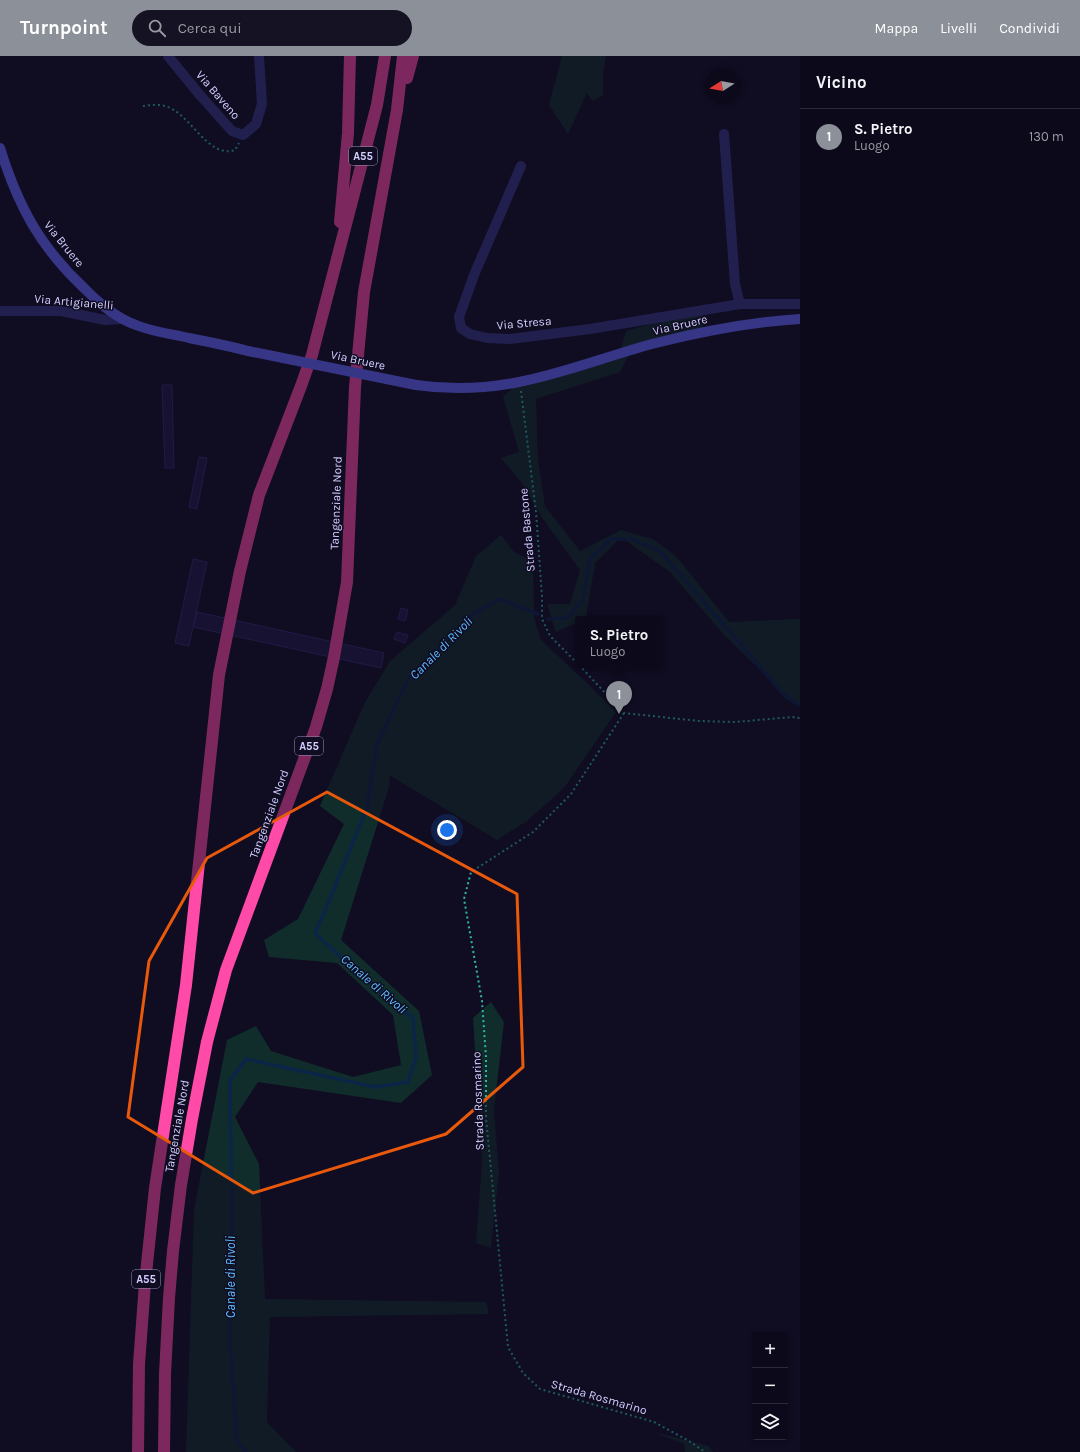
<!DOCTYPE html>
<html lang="it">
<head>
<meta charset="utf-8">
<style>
  body { margin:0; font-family:Karla,sans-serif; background:#151323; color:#f1f3f6 }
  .controls { position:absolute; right:12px; bottom:12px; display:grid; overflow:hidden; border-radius:4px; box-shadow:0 2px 6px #0003 }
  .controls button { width:36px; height:36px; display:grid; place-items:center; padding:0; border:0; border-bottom:1px solid #2c2b39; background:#0c0a1a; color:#f1f3f6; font:20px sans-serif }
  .compass { position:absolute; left:704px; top:12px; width:36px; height:36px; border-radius:50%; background:#0c0a1a; box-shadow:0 2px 6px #0003; rotate:259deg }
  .you { position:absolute; left:447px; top:774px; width:14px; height:14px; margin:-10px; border:3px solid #fff; border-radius:50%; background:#1a73e8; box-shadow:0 0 0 6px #1a73e833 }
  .badge { display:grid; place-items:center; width:26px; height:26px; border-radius:50%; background:#8c9099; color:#fff; font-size:13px; font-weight:700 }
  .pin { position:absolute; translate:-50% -33px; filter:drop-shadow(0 1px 2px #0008) }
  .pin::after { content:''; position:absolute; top:21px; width:14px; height:12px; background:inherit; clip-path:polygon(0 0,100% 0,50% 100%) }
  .popup { position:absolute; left:575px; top:560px; width:88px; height:52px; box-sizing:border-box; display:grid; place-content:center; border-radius:4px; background:#0c0a1a; filter:drop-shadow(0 1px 3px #0005); font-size:13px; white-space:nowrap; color:#9a9aa2 }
  .popup b { font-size:15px; color:#f1f3f6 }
  .popup::after { content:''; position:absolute; left:50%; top:100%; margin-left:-8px; border:8px solid transparent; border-top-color:#0c0a1a }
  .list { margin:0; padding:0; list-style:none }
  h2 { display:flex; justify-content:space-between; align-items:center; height:52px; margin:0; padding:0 16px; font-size:17px }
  h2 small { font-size:13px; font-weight:400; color:#9a9aa2 }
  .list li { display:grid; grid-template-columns:26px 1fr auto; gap:12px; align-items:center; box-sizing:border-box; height:56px; padding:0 16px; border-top:1px solid #2c2b39 }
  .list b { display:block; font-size:15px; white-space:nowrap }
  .list p { margin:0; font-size:13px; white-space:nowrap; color:#9a9aa2 }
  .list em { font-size:13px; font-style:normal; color:#9a9aa2 }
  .icon { flex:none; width:22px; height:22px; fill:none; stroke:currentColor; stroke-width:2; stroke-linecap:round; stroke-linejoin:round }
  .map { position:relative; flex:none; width:800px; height:1396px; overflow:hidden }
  header { display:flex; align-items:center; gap:24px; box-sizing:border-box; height:56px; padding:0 20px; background:#8c9099; color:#fff }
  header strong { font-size:19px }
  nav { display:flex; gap:22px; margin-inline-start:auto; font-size:14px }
  .search { width:280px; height:36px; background:#151323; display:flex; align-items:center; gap:10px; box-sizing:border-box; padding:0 14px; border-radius:22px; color:#9a9aa2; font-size:15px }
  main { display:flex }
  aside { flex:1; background:#0c0a1a }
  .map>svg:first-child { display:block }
</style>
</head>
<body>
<header>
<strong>Turnpoint</strong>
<div class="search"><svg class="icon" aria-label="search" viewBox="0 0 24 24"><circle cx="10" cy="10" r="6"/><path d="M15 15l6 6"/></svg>Cerca qui</div>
<nav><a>Mappa</a><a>Livelli</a><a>Condividi</a></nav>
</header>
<main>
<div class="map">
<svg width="800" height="1396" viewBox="0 0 800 1396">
  <rect width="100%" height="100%" fill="#100d23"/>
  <!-- green -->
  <path fill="#102d2b" d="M562,0H606L603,17V39L593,45L587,37L568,78L549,49Z
    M702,254L704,276L631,295L620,316L536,343L538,404L545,450L580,495L621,474L653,483L676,500L729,566L800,563V649L795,647L725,580L670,516L621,481L595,507L586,562L578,563V566L556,576L547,548H570L580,514L543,463L521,426L501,402L519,396L503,341L520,326L619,298L626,275Z
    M501,479L514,496L533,505L534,562L541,584L586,626L616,656L564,732L527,765L497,784L389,719L390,728L341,884L419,955L432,1019L401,1047L258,1026L235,1061L259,1108L265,1243L486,1246L489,1258L270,1261L267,1366L296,1396H186L194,1154L227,984L256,970L271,995L353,1021L401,1009L393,959L337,907L269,901L264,884L298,863L344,768L320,750L364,648L390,605L455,549L476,500Z
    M491,946L504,966L494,1054L499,1117L491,1192L476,1187L482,1106L473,962Z
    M653,1376L709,1390L713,1396H685L684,1388Z"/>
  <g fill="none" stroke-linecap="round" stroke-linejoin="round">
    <!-- stream -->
    <path stroke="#0b2549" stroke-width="3.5" d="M548,563L567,562L583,544L590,503L611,483H631L660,495L786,641L800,649
      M246,1396L237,1385L230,1285L232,1197L230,1025L246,1003L375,1031L408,1026L416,1001L413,962L332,893L315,877L329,845L367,752L377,688L409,622L474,558L499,543L538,558"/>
  </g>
  <!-- building -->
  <path fill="#201944" stroke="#362a71" d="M162,329H172L174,412H165Z
    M199,401L207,402L197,453L189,451Z
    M193,503L207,506L189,590L175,587Z
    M401,552L408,554L405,565L398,563Z
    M197,556L384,597L381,612L193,571Z
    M397,576L408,579L405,587L394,583Z"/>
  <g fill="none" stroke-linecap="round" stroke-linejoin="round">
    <!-- path -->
    <path stroke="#2cb7a9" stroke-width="2" stroke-dasharray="2 3" stroke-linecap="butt" d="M143,50C150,49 158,48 165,50C191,57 207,103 235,94L239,87
      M521,335L536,456L542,541V563L550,580L578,608
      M579,609L624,657L699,665L735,666L792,661L800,662
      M624,657L571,738L533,776L471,816L464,843L482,945L486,1001V1062L508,1291L523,1317L540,1333L654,1366L689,1385L705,1396"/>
    <!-- street -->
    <path stroke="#373783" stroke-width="10" d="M168,0L199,38L232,75L243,79L256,68L262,48L259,0
      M724,78L735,228L740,248
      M521,110L474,219L459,261L461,272L470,278L487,282L510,283L590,273L740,248H800
      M0,255H61L105,264L122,263"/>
    <!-- secondary -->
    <path stroke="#6668ff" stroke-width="10" d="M0,92C18,150 40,191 85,233C100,248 116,262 136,269C153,276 172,278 189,282C209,286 229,290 248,295
      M416,329C450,334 484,333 519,326C565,317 610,299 656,287C704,275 751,266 800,263"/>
    <!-- highway -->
    <path stroke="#ff4aa8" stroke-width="12" d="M407,22L413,0
      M340,166L348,77L350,0
      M138,1396L139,1308L145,1227L155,1132L186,929L219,619L240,515L259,439L301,330L312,299L377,49L385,0
      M164,1396L165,1318L169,1242L173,1195L181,1129L192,1063L207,986L226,914L316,671L327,633L334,601L347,526L355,331L364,236L397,54L403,0"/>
    <!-- secondary-bridge -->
    <path stroke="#6668ff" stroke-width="10" d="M248,295L416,329"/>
  </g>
  <!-- marked area -->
  <path d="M0 0H800V1396H0ZM327,736L517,838L523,1011L446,1078L253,1137L128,1061L149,905L207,802Z" fill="#100d23" fill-opacity=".55" fill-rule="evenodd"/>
  <path fill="none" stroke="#e8590c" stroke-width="3" stroke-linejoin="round" d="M327,736L517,838L523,1011L446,1078L253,1137L128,1061L149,905L207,802Z"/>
  <g text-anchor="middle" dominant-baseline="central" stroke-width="3" stroke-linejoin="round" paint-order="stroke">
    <!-- shield labels -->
    <g fill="#100d23" stroke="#9895bd" stroke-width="1">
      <rect x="349" y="91" width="28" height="18" rx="3"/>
      <rect x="295" y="681" width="28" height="18" rx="3"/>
      <rect x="132" y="1214" width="28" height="18" rx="3"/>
    </g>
    <g font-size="11" font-weight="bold" fill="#d3cfff">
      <text x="363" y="100">A55</text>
      <text x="309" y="690">A55</text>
      <text x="146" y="1223">A55</text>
    </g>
    <!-- street labels -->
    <g font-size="12" fill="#d3cfff" stroke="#100d23">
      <text transform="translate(218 39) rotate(49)">Via Baveno</text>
      <text transform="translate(64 188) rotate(51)">Via Bruere</text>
      <text transform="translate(74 246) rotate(5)">Via Artigianelli</text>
      <text transform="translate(524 267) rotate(-5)">Via Stresa</text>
      <text transform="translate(680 269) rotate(-13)">Via Bruere</text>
      <text transform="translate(358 304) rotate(12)">Via Bruere</text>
      <text transform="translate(336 447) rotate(-88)">Tangenziale Nord</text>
      <text transform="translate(527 474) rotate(-95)">Strada Bastone</text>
      <text transform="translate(269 758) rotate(-70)">Tangenziale Nord</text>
      <text transform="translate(478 1045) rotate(-92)">Strada Rosmarino</text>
      <text transform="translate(177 1070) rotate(-80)">Tangenziale Nord</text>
      <text transform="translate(599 1341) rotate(16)">Strada Rosmarino</text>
    </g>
    <!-- water labels -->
    <g font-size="13" font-style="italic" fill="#5dbbff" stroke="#100d23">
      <text transform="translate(441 592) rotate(-45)">Canale di Rivoli</text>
      <text transform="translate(374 928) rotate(41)">Canale di Rivoli</text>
      <text transform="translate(230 1221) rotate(-90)">Canale di Rivoli</text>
    </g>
  </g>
</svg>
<div class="controls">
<button>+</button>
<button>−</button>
<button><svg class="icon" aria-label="layers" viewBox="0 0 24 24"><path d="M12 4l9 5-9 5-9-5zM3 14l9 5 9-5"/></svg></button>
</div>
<svg class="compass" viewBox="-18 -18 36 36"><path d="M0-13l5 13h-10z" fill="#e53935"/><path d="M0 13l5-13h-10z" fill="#9a9aa2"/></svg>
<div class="you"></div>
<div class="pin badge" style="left:619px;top:658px">1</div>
<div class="popup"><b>S. Pietro</b>Luogo</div>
</div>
<aside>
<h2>Vicino<small></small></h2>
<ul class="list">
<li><span class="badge">1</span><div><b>S. Pietro</b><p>Luogo</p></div><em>130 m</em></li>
</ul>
</aside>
</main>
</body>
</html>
